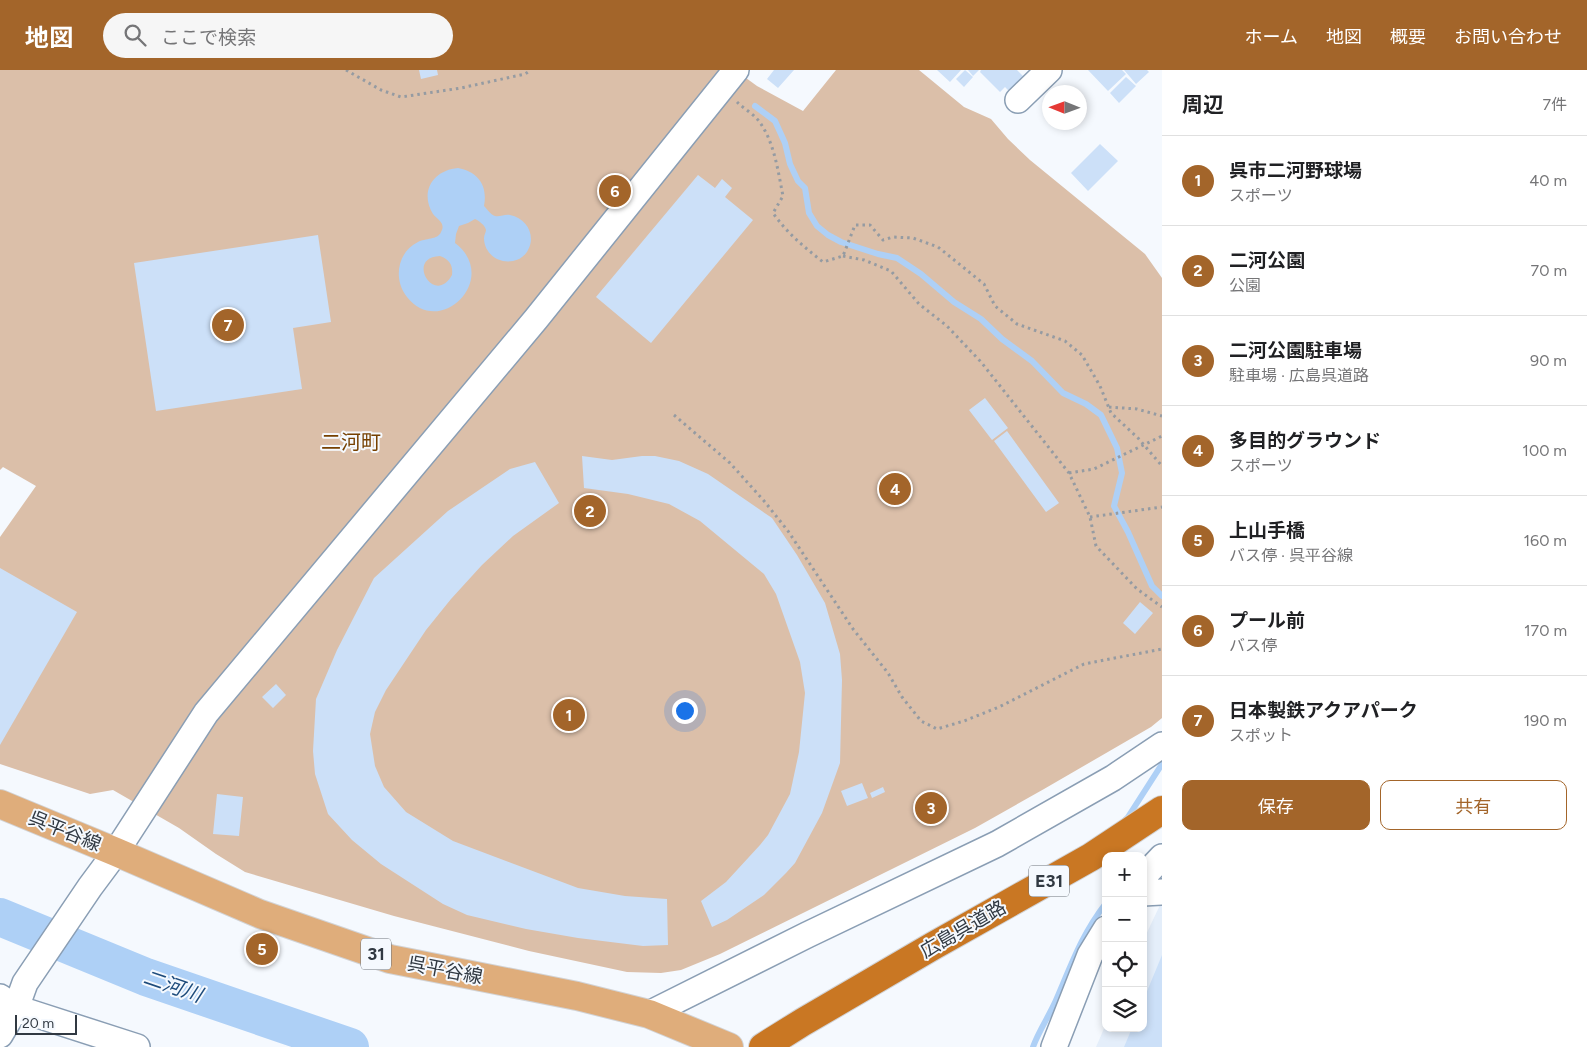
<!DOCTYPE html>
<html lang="ja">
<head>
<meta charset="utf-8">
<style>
  body { margin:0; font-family:Figtree,"Noto Sans JP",sans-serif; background:#f6f6f6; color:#202124 }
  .controls { position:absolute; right:15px; bottom:15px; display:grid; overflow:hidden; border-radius:10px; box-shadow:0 2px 8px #0003 }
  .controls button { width:45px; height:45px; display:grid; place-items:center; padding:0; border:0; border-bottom:1px solid #e0e0e0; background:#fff; color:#202124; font:25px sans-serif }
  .compass { position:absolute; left:1042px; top:15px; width:45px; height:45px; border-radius:50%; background:#fff; box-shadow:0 2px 8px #0003; rotate:271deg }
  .scale { position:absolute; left:15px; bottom:12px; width:62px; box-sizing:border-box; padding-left:5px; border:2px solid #313942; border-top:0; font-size:14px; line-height:18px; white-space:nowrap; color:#313942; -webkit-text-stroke:4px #f5f9fe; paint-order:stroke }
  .you { position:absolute; left:684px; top:640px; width:18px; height:18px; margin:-12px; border:4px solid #fff; border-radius:50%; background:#1a73e8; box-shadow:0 0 0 8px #1a73e833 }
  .badge { display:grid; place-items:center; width:32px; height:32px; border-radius:50%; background:#a3652a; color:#fff; font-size:16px; font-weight:700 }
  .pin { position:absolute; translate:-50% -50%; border:2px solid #fff; box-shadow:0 1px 5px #0006 }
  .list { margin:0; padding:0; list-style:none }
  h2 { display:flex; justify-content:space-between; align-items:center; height:65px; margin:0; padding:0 20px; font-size:21px }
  h2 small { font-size:16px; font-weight:400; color:#757577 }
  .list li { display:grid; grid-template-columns:32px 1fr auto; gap:15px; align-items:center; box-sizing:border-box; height:90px; padding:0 20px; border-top:1px solid #e0e0e0 }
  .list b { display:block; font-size:19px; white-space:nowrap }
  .list p { margin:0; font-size:16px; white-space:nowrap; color:#757577 }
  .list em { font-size:16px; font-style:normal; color:#757577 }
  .actions { display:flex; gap:10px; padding:15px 20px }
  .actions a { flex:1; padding:11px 0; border:1px solid #a3652a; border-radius:10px; text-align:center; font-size:18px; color:#a3652a }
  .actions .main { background:#a3652a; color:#fff }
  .icon { flex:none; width:28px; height:28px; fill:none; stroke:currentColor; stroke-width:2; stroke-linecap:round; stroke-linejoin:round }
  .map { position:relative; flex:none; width:1162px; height:977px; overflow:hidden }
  header { display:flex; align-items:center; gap:30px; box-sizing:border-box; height:70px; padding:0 25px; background:#a3652a; color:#fff }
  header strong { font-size:24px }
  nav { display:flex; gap:28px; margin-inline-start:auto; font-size:18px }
  .search { width:350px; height:45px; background:#f6f6f6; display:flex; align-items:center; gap:12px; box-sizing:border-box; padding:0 18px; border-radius:28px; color:#757577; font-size:19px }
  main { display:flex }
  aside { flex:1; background:#fff }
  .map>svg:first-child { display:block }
</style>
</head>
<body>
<header>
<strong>地図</strong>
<div class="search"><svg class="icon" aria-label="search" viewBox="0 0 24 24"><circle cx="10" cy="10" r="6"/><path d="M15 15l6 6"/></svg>ここで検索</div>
<nav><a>ホーム</a><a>地図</a><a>概要</a><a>お問い合わせ</a></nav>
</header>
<main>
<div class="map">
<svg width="1162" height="977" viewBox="0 0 1162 977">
  <rect width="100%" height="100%" fill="#f5f9fe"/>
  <!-- built -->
  <path fill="#e4eefa" d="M1160,835L1162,836V977H1096L1106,954V958H1143V871Z"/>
  <!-- green -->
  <path fill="#dbbfa9" d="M0,0H735L757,16L803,41L836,0H919L964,37L991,49L1008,69L1030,90L1145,184L1162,208V648L1151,657L1044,719L975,758L720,884L681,900L661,903L627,902L529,881L394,846L245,802L216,784L179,758L113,720L90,724L0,694V467L36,416L3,397L0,400Z"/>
  <!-- water -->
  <path fill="#aed0f6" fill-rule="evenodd" d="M458,98C478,102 488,115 484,136C488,140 490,144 495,146C500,147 505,144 510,145C527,148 536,166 528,180C525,186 519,190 513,191C498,194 484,183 484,168C484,165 486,162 486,160C485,155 479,151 475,149L468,153L459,156L456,164L455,173C501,208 440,269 407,227C393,210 397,182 418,172C425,168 438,170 441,162C446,153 438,150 433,144C419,121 434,100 458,98ZM440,186C450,190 453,195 452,205C434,237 405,187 440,186Z"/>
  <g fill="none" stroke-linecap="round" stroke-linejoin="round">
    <!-- stream -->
    <path stroke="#aed0f6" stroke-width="6" d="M755,36L775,51L785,73L790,94L798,111L805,118L809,143L817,156L828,165L841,172L878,184L897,188L921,204L954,232L981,249L1002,269L1032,291L1063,323L1086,334L1101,345L1117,378L1122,403L1114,436L1128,462L1152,516L1162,526
      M1124,751L1128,747L1162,694
      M1033,977C1039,960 1050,945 1057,928C1072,893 1082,864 1106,833"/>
    <!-- river -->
    <path stroke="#aed0f6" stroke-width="38" d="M0,847L146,907L350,977"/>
  </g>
  <!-- building -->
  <path fill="#cce0f8" d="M419,0H437L438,5L421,9Z
    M774,0H794L778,18L767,9Z
    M937,0H961L950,12Z
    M965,0L973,7L964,17L956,9Z
    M968,0H979L973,6Z
    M981,0H1017L1026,9L1012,24L1005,17L1000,22L980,2Z
    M1088,0H1122L1126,4L1108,21Z
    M1124,0H1147L1149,2L1136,14Z
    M1126,7L1136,16L1119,33L1110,23Z
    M1100,74L1118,91L1088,121L1071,103Z
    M698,105L715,118L722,109L732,118L725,127L753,150L651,273L596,227Z
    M318,165L331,252L293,258L302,319L156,341L134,193Z
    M985,328L1008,358L992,370L969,340Z
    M1007,361L1059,433L1046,442L994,371Z
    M582,386L612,390L642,386H655L679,391L708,404L772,448L797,485L825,533L840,584L842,610L840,693L822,743L795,793L786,803L764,825L727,850L712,857L701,831L726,812L760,775L768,765L790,724L799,682L805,623L800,592L776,524L764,504L700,451L669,434L628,424L584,418Z
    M535,392L559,433L513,466L482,495L451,529L426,560L386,620L375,642L370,664L375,696L384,717L406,742L453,771L578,818L625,826L667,829L668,875L643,876L578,868L526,859L467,845L443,834L381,794L352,770L328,744L315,704L313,681L316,629L337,580L374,508L448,441L510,399Z
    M0,498L77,542L0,675Z
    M1140,532L1153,543L1135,564L1123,553Z
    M276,614L286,625L273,638L262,627Z
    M862,713L868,728L847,736L841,721Z
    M883,717L885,722L872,728L870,723Z
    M217,724L243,727L239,766L213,764Z
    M1162,885V977H1124L1132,958H1143V931Z"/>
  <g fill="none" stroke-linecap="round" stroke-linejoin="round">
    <defs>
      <path id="minor" d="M1018,30L1049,0
        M1143,807L1162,787
        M1143,823L1162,822
        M0,927L16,938L137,977
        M649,944L807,865L997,774L1113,708L1162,675
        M0,965L16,938L25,913L90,817L116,782L206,643L536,249L736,0
        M1054,977L1090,885L1106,859"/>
      <path id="major" d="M0,734L116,782L260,844L390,889L577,926L649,944L729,977"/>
      <path id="highway" d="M763,977L803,952L933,876L1091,787L1162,740"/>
    </defs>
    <!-- minor casing -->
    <use href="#minor" stroke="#8a9eb4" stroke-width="28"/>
    <!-- major casing -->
    <use href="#major" stroke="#d2d3d5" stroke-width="30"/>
    <!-- highway casing -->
    <use href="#highway" stroke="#d2d3d5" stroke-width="30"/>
    <!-- path -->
    <path stroke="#959ba2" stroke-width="3" stroke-dasharray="2.5 4" stroke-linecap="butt" d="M346,0L381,20L401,27L461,18L525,4L531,0
      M737,32C743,38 752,43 758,50C774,70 778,101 783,126L773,143C787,163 804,177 823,192L843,186L855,155H870L883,170L893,167L913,168L938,177L984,214L995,236L1017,254L1065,271L1082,285L1100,316L1111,343L1138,368L1162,396
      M843,186L864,190L891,201L919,234L947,256L981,292L1069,403L1090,447L1096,476L1137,519L1162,537
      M1109,337L1137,339L1162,346
      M674,345L730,393L765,432L788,461L853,559L888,603L902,627L921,651L937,659L964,651L999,637L1084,594L1162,579
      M1069,403L1094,399L1162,366
      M1090,447L1162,437"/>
    <!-- minor -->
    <use href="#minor" stroke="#fff" stroke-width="25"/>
    <!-- major -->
    <use href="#major" stroke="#dfad7b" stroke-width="28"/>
    <!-- highway -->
    <use href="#highway" stroke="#c97723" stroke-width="28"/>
  </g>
  <g text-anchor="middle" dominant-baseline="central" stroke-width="4" stroke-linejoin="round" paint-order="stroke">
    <!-- shield labels -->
    <g fill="#f5f9fe" stroke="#6c737a" stroke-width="1">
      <rect x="1029" y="795.5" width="40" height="31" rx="4"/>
      <rect x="361" y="868.5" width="30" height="31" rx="4"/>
    </g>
    <g font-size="18" font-weight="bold" fill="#313942">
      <text x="1049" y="811">E31</text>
      <text x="376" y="884">31</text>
    </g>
    <!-- street labels -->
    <g font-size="19" fill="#313942" stroke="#f5f9fe">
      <text transform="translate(65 761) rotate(22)">呉平谷線</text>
      <text transform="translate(963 859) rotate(-30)">広島呉道路</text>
      <text transform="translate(445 900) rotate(11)">呉平谷線</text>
    </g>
    <!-- neighbourhood labels -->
    <g font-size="20" fill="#764000" stroke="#f5f9fe">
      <text x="351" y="372">二河町</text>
    </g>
    <!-- water labels -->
    <g font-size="20" font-style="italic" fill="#1d4b7b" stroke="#f5f9fe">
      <text transform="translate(173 916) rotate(19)">二河川</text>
    </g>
  </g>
</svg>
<div class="controls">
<button>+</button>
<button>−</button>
<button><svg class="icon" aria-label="locate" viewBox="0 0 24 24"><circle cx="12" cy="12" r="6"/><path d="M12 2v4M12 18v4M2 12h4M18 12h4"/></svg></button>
<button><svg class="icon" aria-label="layers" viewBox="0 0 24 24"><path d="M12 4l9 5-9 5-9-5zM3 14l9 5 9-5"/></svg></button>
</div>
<svg class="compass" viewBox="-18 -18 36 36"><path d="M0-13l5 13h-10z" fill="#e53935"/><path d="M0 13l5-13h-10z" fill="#757577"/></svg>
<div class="scale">20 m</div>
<div class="you"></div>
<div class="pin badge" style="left:569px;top:645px">1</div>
<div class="pin badge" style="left:590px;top:441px">2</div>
<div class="pin badge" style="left:931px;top:738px">3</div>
<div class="pin badge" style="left:895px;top:419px">4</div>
<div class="pin badge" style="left:262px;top:879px">5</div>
<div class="pin badge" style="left:615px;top:121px">6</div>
<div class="pin badge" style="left:228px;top:255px">7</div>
</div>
<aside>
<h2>周辺<small>7件</small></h2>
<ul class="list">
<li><span class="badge">1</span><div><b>呉市二河野球場</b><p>スポーツ</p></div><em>40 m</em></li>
<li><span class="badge">2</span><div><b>二河公園</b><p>公園</p></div><em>70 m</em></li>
<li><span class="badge">3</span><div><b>二河公園駐車場</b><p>駐車場 · 広島呉道路</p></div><em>90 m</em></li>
<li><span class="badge">4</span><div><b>多目的グラウンド</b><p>スポーツ</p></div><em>100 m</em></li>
<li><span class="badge">5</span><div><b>上山手橋</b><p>バス停 · 呉平谷線</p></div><em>160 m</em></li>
<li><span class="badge">6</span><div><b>プール前</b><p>バス停</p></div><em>170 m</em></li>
<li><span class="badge">7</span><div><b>日本製鉄アクアパーク</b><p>スポット</p></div><em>190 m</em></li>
</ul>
<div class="actions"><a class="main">保存</a><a>共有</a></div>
</aside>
</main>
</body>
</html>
